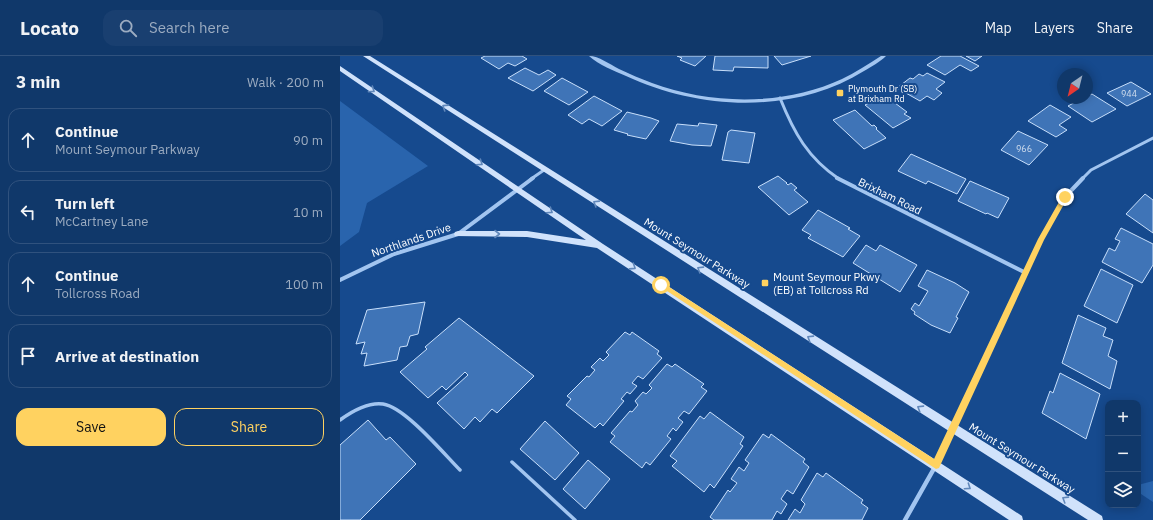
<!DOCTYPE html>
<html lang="en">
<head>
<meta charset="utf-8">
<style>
  body { margin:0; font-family:"IBM Plex Sans",sans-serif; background:#193f70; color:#f1f3f6 }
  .controls { position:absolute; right:12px; bottom:12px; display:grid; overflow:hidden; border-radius:8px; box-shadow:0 2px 10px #0003 }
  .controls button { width:36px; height:36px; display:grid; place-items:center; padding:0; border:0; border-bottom:1px solid #30527e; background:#10386a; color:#f1f3f6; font:20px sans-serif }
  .compass { position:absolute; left:717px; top:12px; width:36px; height:36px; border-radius:50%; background:#10386a; box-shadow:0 2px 10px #0003; rotate:215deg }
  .stop { position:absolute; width:12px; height:12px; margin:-9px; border:3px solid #ffd260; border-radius:50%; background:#fff }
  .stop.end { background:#ffd260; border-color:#fff; box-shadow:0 1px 4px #0008 }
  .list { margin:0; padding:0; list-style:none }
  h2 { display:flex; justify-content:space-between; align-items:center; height:52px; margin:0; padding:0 16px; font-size:17px }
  h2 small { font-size:13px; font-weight:400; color:#9cacc1 }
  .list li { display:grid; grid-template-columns:26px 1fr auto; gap:12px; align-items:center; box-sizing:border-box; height:64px; margin:0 8px 8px; padding:0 8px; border:1px solid #30527e; border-radius:12px }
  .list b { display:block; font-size:15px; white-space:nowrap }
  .list p { margin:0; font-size:13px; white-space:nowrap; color:#9cacc1 }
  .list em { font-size:13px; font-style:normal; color:#9cacc1 }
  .actions { display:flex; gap:8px; padding:12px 16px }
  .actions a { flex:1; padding:9px 0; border:1px solid #ffd260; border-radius:12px; text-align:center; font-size:14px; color:#ffd260 }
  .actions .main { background:#ffd260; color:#111 }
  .icon { flex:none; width:22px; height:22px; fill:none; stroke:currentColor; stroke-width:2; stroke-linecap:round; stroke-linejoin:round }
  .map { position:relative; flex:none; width:813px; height:464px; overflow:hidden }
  header { display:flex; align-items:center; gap:24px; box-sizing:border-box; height:56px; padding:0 20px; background:#10386a; border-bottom:1px solid #30527e }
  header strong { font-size:19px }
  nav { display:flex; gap:22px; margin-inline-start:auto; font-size:14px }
  .search { width:280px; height:36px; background:#193f70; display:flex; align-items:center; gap:10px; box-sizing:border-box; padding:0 14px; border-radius:12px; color:#9cacc1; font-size:15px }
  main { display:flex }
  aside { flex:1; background:#10386a }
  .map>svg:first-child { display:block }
</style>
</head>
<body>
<header>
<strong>Locato</strong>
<div class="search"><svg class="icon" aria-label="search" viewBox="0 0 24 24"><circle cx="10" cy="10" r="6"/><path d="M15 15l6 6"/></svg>Search here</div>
<nav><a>Map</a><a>Layers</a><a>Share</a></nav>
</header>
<main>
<aside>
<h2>3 min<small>Walk · 200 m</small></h2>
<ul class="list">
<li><svg class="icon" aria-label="ahead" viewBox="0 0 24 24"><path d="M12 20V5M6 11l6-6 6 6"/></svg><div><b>Continue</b><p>Mount Seymour Parkway</p></div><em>90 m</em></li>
<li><svg class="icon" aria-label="left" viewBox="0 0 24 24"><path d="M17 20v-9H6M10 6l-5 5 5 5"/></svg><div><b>Turn left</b><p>McCartney Lane</p></div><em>10 m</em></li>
<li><svg class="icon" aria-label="ahead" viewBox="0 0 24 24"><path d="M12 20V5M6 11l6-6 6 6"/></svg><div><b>Continue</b><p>Tollcross Road</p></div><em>100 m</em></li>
<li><svg class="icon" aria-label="arrive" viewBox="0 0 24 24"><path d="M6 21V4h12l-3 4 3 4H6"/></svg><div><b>Arrive at destination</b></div></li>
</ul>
<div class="actions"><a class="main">Save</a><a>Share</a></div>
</aside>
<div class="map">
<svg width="813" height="464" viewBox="0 0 813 464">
  <rect width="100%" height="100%" fill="#164a8e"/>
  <!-- green -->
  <path fill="#2964ad" d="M0,45L88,110L27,147L19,176L0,190Z
    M813,425V446L798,436V429Z"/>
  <!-- building -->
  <path fill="#3f74b7" stroke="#c8dffb" d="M145,0H182L187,3L175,10L168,7L159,13L141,2Z
    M337,0H366L355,10L340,4L342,2Z
    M375,0H428V12L394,11L393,15L373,14Z
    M434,0H471L442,9Z
    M601,0H620L639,10L631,15L620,9L605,19L587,9Z
    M626,0H642L635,5Z
    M185,12L199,19L208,14L216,19L193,35L168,22Z
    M587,17L605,26L596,33L602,37L594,44L587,40L580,45L557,32L570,22L573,23L579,18L583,20Z
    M222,22L248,36L229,49L204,35Z
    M791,26L811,38L787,50L767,37Z
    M752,38L776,53L752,66L728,50L743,42H747V40Z
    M254,40L282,55L262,70L249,63L242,68L228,59Z
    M539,42L547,47L551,44L567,56L564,58L571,62L553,72L525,49Z
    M710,49L731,61L719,69L727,74L716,81L688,65Z
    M515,54L532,70L534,69L537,72L536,73L546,82L524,93L493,64Z
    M287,56L311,62L319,65L306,83L287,79L288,78L274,74Z
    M359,67L377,69L371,90L352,89L330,85L337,68L358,70Z
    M391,74L415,77L409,107L382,104L388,76Z
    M678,75L708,89L689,109L661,94Z
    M571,98L626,123L617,138L588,125L586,128L558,115Z
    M438,120L447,127H446L448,129L451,127L457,132L454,134L468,146L449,159L418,131Z
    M630,125L669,142L658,162L647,157L646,158L618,145Z
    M805,138L813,144V177L786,158Z
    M478,154L510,172L508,173L520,180L503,201L468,182L471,179L462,174Z
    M781,172L813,188V209L802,227L762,206L769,192L775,195L780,185L775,183Z
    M526,189L536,195L540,189L577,209L560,236L513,207Z
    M761,213L793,229L777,267L744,250Z
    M587,214L615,227L629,236L616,261L618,262L610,277L591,269L574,258L575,256L571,253L575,247L579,250L588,235L578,230Z
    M85,246L78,278L70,280L67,290L60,291L57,304L24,310L27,297L21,298L25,286L16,288L27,254Z
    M738,259L766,272L763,280L773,284L768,300L777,305L770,333L722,307Z
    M119,262L194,320L157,357L152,353L140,366L135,361L124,373L97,347L128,319L125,316L106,334L102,330L88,342L60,316L87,293L85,291Z
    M285,276L290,279L292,276L319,295L317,298L322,302L303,323L298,320L292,327L297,330L290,338L287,336L281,343L284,345L263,370L260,367L255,372L226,349L231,343L227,340L247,320L249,321L255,314L251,311L260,302L263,305L269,299L266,296Z
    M327,308L332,311L335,308L364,328L361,331L367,335L349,358L344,355L338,362L343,366L336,375L333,372L327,380L331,383L310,409L306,406L302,412L270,386L275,380L271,377L290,355L292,356L298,349L295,345L303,336L306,338L312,332L309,329Z
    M720,317L760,338L746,383L702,357L710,335L713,337Z
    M370,356L404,381L400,388L403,390L374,432L370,428L364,436L332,410L337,405L330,400L360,360L364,363Z
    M28,364L46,384L50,381L76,408L20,464H0V389Z
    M205,365L239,397L215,424L180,393Z
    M423,378L429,382L431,378L465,403L463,406L469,411L453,438L447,434L441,443L447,448L441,458L437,455L432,464H374L370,461L388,434L390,436L397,427L391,423L399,411L404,415L409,407L405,404Z
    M248,404L270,423L245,453L223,433Z
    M477,417L483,421L486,417L523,444L521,447L528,452L522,464H448L455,453L460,457L465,448L461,444Z"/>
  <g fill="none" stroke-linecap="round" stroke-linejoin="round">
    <!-- service -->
    <path stroke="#a2c5f0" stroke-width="3.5" d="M0,364C11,356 28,346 43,348C65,351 104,398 120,414
      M172,406L235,464"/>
    <!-- minor-far2 -->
    <path stroke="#a2c5f0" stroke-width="3" d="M440,42C454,77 468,102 499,123
      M191,123L204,114
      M742,123L751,114L813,82"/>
    <!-- minor-far1 -->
    <path stroke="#a2c5f0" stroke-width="4" d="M497,122L686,217
      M0,224L54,198L118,178L193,122
      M658,276L701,183L725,141L743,122"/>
    <!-- minor -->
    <path stroke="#a2c5f0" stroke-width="4.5" d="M565,464L596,409L658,275"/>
    <!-- tertiary -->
    <path fill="#a2c5f0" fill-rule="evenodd" d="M249,0C259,0 269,8 279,13C290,18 301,23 312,27C371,49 444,50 502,23C515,17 528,8 541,0H546C540,6 531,11 524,15C453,59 359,54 286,20C274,15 259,9 249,0Z"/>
    <!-- secondary -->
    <path fill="#d0e2fb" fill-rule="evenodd" d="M23,0H30L762,460L763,464H748Z
      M0,10L263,188L682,460L683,464H669L257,192L187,181L115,180L114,178L115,176L118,175H187L246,184L0,15Z"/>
  </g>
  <!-- one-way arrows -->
  <defs><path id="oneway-chevron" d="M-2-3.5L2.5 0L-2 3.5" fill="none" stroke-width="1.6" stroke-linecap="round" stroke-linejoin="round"/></defs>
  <g stroke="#6087ba">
    <use href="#oneway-chevron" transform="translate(32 34) rotate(34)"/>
    <use href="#oneway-chevron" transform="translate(105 51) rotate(-147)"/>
    <use href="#oneway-chevron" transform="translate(140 107) rotate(34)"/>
    <use href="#oneway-chevron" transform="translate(256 147) rotate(-148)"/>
    <use href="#oneway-chevron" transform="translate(210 155) rotate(34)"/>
    <use href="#oneway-chevron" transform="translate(157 178)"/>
    <use href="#oneway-chevron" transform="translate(293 211) rotate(33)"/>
    <use href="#oneway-chevron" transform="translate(360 213) rotate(-148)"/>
    <use href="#oneway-chevron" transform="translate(470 282) rotate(-148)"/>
    <use href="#oneway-chevron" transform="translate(580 352) rotate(-148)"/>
    <use href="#oneway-chevron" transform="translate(628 431) rotate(34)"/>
    <use href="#oneway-chevron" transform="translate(725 443) rotate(-148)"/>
  </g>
  <!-- route -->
  <path fill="#ffd260" d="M723,139H725L728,141L704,184L599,412L596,413L318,229L319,227H323L594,403L698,183Z"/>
  <!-- markers -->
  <g fill="#ffd260" stroke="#164a8e" stroke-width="1.5">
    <rect x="496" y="33" width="8" height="8" rx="2"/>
    <rect x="421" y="223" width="8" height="8" rx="2"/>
  </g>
  <g text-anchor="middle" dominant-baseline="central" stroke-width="4" stroke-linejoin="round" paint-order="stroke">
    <!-- far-poi labels -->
    <g font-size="9" fill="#fff" stroke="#164a8e" text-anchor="start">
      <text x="508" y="32">Plymouth Dr (SB)<tspan x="508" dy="10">at Brixham Rd</tspan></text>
    </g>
    <!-- number labels -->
    <g font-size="9" fill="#cfdced">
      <text x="789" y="37">944</text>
      <text x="684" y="92">966</text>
    </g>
    <!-- street labels -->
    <g font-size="11" fill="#fff" stroke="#164a8e">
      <text transform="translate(550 140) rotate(26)">Brixham Road</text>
      <text transform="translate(71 184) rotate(-19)">Northlands Drive</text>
      <text transform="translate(357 197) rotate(32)">Mount Seymour Parkway</text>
      <text transform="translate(682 402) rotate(32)">Mount Seymour Parkway</text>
    </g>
    <!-- poi labels -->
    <g font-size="11" fill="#fff" stroke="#164a8e" text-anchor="start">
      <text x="433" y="221">Mount Seymour Pkwy<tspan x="433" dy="13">(EB) at Tollcross Rd</tspan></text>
    </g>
  </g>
</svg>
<div class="controls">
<button>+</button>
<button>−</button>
<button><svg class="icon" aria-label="layers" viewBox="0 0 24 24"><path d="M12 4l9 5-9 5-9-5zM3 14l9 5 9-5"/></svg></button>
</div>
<svg class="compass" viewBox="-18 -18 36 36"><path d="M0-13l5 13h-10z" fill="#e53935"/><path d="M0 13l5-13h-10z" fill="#9cacc1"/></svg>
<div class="stop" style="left:321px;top:229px"></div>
<div class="stop end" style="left:725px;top:141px"></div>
</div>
</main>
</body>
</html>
